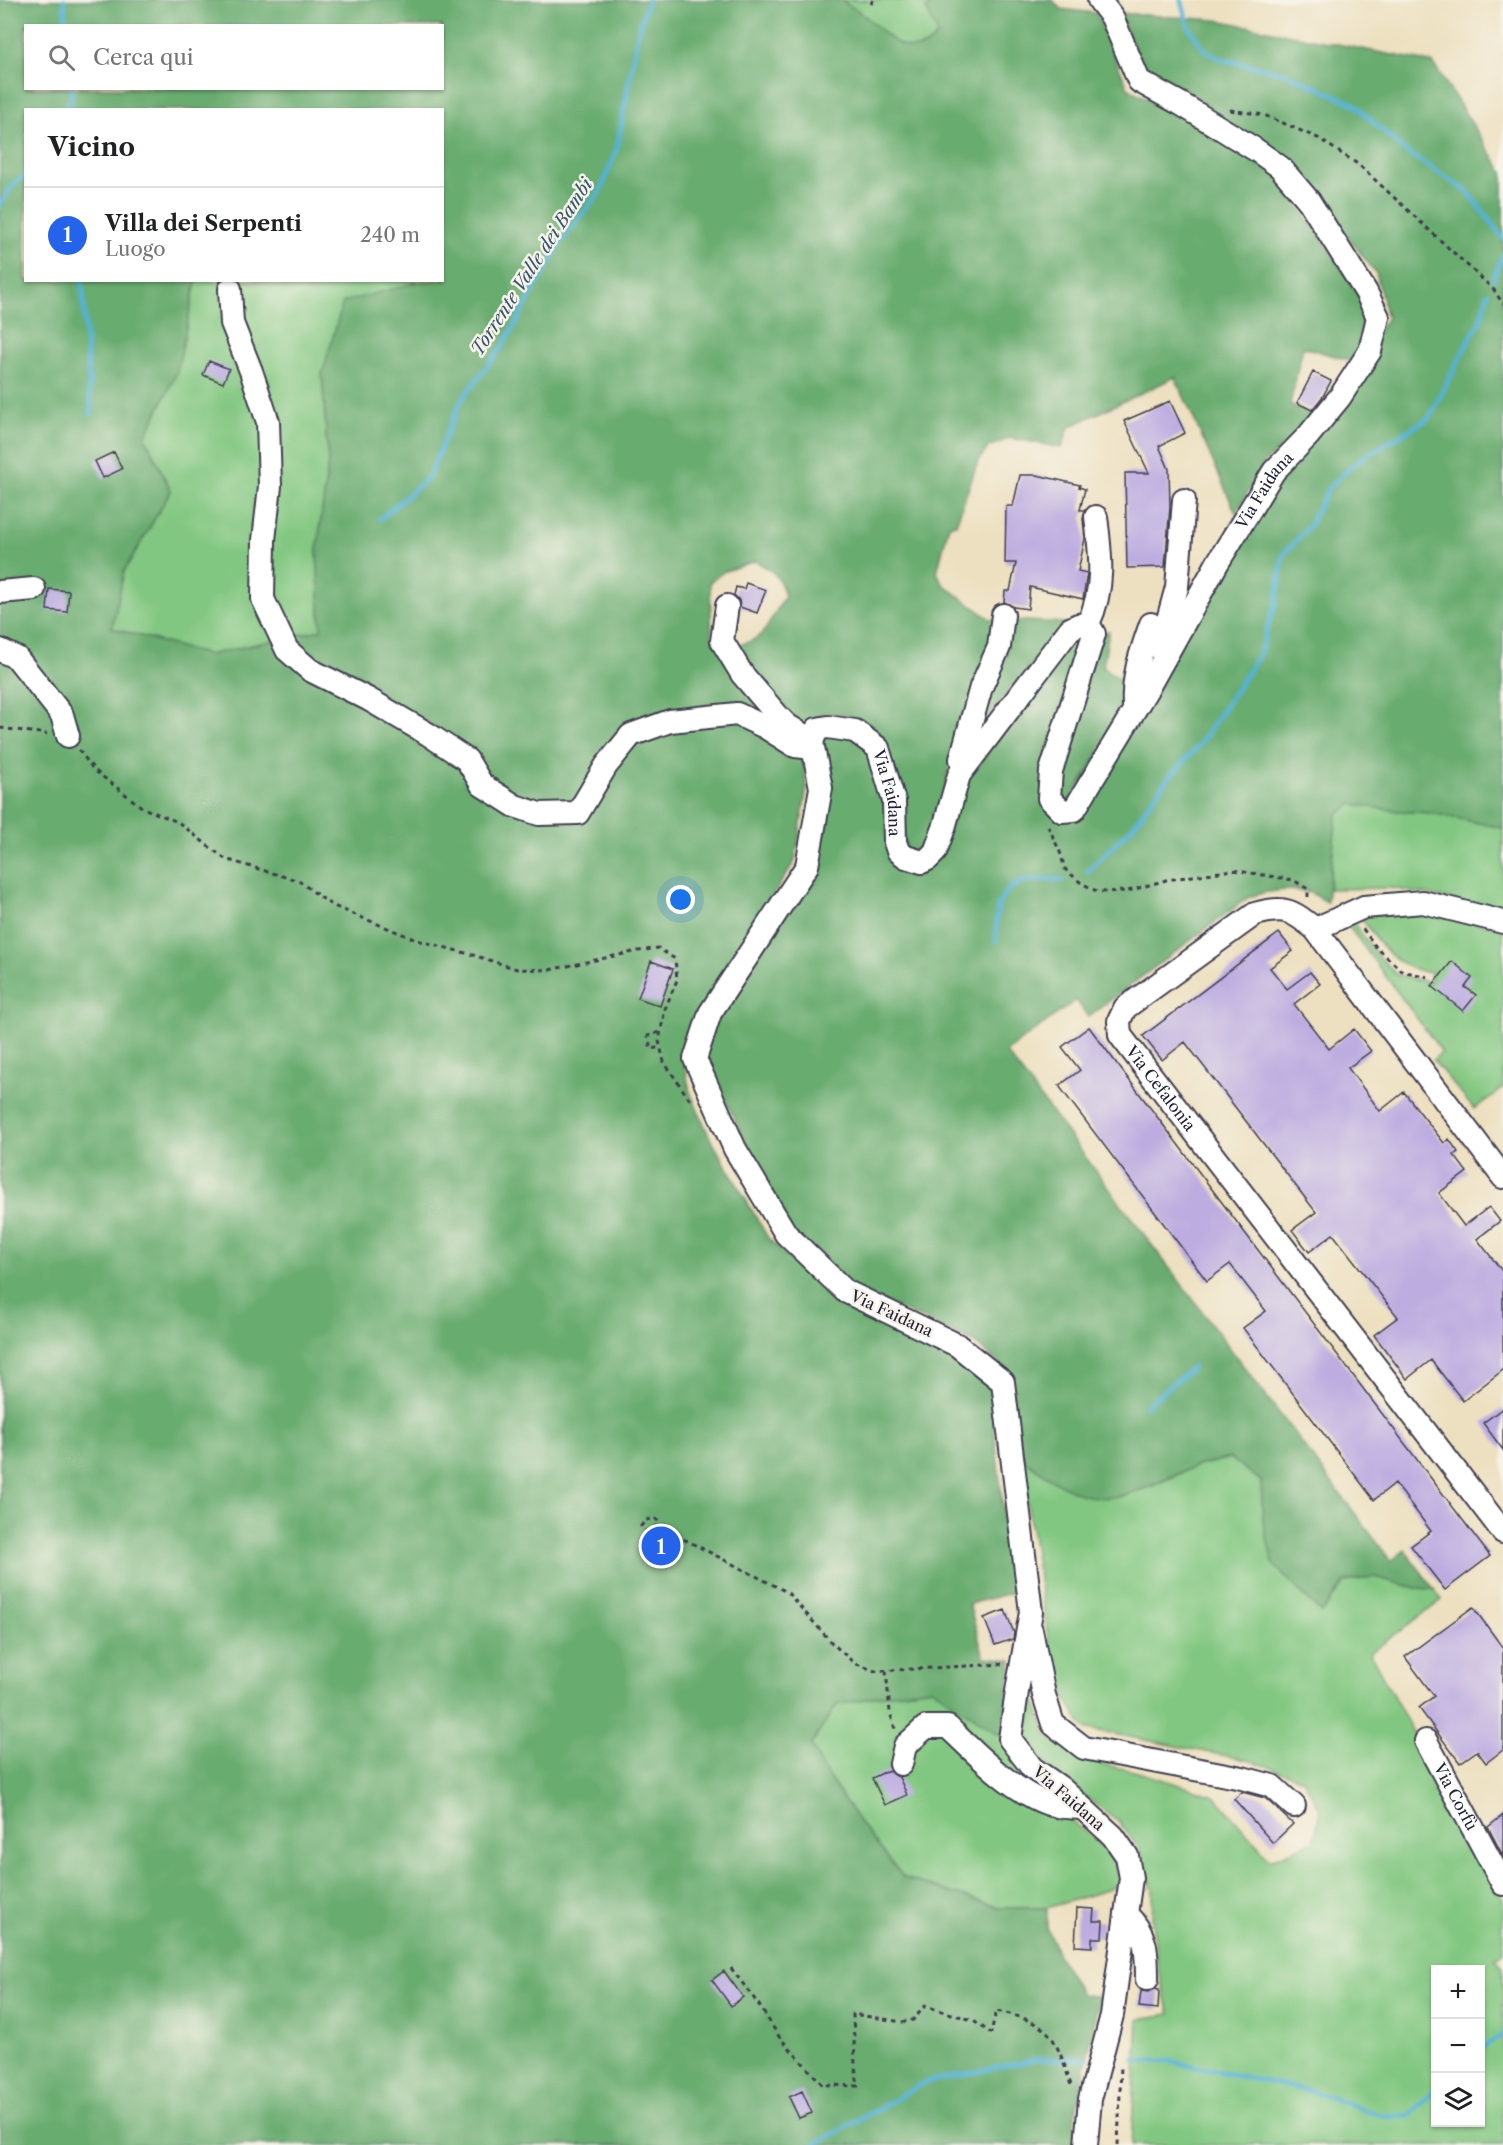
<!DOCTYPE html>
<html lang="it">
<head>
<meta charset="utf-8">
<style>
  body { margin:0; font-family:"Libre Caslon Text",serif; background:#f2f2f2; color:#202124 }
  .controls { position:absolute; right:18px; bottom:18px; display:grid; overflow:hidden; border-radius:0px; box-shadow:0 2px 4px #0004 }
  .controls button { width:54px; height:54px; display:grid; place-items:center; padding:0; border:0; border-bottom:2px solid #e0e0e0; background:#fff; color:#202124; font:30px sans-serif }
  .you { position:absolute; left:681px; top:900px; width:21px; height:21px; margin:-15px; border:4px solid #fff; border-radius:50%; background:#1a73e8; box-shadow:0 0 0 9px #1a73e833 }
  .badge { display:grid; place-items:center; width:39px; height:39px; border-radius:50%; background:#2563eb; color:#fff; font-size:20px; font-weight:700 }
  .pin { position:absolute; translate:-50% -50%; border:3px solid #fff; box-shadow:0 2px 6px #0006 }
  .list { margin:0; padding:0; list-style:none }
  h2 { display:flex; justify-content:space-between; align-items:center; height:78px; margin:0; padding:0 24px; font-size:26px }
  h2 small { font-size:20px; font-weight:400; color:#757577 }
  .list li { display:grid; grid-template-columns:39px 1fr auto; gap:18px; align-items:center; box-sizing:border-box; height:96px; padding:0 24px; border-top:2px solid #e0e0e0 }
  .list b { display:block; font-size:22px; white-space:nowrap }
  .list p { margin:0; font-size:20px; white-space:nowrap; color:#757577 }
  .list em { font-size:20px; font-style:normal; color:#757577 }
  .icon { flex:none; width:33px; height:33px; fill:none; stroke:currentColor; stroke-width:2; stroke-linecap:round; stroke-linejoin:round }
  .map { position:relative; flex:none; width:1503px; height:2145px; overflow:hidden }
  .search { position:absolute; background:#fff; box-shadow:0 2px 4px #0004; left:24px; top:24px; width:420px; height:66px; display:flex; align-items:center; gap:15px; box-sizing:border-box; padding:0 21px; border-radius:0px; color:#757577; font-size:22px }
  .panel { position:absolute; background:#fff; box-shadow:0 2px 4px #0004; left:24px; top:108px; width:420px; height:174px; border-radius:0px }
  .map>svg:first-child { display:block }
</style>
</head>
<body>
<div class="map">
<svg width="1503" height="2145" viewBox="0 0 1503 2145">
  <rect width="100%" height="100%" fill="#f7f3e8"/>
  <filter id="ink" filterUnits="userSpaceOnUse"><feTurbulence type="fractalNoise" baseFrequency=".0167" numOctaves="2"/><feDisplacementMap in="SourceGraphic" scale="12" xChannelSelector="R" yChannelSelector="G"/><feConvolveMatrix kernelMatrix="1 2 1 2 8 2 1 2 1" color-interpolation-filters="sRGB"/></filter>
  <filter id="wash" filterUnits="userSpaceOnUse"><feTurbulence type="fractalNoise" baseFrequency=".008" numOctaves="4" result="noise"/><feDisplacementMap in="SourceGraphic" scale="24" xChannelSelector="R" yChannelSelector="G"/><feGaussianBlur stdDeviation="1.35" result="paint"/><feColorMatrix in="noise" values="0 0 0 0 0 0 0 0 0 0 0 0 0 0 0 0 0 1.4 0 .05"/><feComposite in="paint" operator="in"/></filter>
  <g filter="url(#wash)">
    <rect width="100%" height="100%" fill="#ede0c0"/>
    <!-- green -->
    <path fill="#82c781" stroke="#52745e" stroke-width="1.5" fill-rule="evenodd" d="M842,0H935L927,9L939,34C911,69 884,31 861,13C855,8 848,6 842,0Z
      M196,281H415L416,282L322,374L328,462L317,552L321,630L208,655L112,628L124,571L171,491L145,437L177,372Z
      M1352,804L1399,811L1432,813L1503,828V912L1444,898L1392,888L1329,889L1337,814Z
      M1414,911L1503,928V1088L1474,1109L1433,1060L1442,1052L1346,923L1351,919L1377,955L1397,975L1430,982L1432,973C1395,969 1378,943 1359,915Z
      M1020,1457L1058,1483L1119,1497L1155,1485L1194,1467L1230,1458L1261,1481L1263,1521L1321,1613L1345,1582L1375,1577L1416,1588L1434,1589L1442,1600L1370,1653L1503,1898V1952L1496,1958L1503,1967V2145H1131L1138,2019L1170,2014L1158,1967L1152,1921L1153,1891L1140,1850L1118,1821L1056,1775L1025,1739L1024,1704L1030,1662L1033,1693L1046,1734L1081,1760L1138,1772L1215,1796L1270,1860L1314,1841L1321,1811L1303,1779L1252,1761L1084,1728L1055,1681ZM1436,1970H1480V2122H1436Z
      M932,1688L1003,1737C1012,1756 1038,1790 1053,1805C1078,1830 1114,1844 1121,1883L1107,1890L1047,1908H1000L904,1878L862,1826L825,1772L811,1744L837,1705L883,1695Z"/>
    <!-- forest -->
    <path fill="#69ac6f" stroke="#466755" stroke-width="1.5" fill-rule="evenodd" d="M0,0H842C848,6 855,8 861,13C884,31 911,69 938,34L926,9L935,0H1052L1061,9L1096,13L1128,88L1250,156L1277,175L1336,259L1365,308L1368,333L1352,361L1303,347L1290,404L1316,417L1265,462L1236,513L1175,377L1069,427L1062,448L1010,438L989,447L978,461L956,524L949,525L937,572L943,584L990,619L1065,623L964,749L950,762L937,830L926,853L907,850L885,742L861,720L841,714L825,713L809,721L803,730L776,738L803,759L807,787L795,861L701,1008L684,1061L690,1092L709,1136L768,1238L837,1303L963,1362L990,1389L1012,1593L969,1604L984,1657L1012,1660L1003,1737L932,1688L883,1695L837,1705L811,1744L825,1772L862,1826L904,1878L1000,1908H1047V1927L1058,1955L1081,1994L1100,1997L1074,2120L1077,2145H0ZM26,26H442V88H26ZM26,110H442V280L415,281V283L343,302L322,374L328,462L317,552L321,630L208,655L112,628L124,571L171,491L145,437L177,372L196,281L26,280ZM755,561C774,572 779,574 785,596C763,632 766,643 720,648L712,639L710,582L723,572Z
      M1120,13L1217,20L1433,63L1503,172V828L1432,813L1399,811L1352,804L1337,814L1327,902C1322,899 1316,895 1310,893C1291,887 1267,891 1249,897L1088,1017L1076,1000L1006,1052L1391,1561L1405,1550L1434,1589L1416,1588L1375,1577L1345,1582L1321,1613L1273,1564L1263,1521L1261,1481L1230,1458C1218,1461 1206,1463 1194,1467C1160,1479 1127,1504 1088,1496C1062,1490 1041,1471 1020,1457L1009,1372L974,1342L854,1288L789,1230L705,1059L715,1017L813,868L821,736H854L872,752L914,869L966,782L1075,634L1086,633L1043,770L1058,818L1274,485L1387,318L1376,273L1288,160L1144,74Z
      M1109,631L1103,667L1129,686L1076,798L1066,802L1057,793L1099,635Z"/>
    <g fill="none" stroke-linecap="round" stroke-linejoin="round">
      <!-- stream -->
      <path stroke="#55b2d3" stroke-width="5" d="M64,0L66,26
        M1181,0L1189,28L1206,51L1224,60L1285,73L1354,104L1402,149L1468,192L1503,238
        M65,110L71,100L72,88
        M0,205L14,183L26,176
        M1493,279L1503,255
        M82,280L91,414
        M380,519L429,477L460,402L504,344L560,244L601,190L617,148L638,33L648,0
        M1087,872L1132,827L1165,782L1200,744L1259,655L1277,599L1283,555L1310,525L1328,488L1359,460L1429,418L1470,338L1480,322L1488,293
        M996,941C997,930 995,912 999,903C1012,876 1038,879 1063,880
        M1146,1406L1193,1367
        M1480,2050L1503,2035
        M1134,2060L1169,2061L1314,2092L1380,2115L1409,2117L1436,2088
        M814,2145L926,2082L1039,2059H1088"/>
    </g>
    <g id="blocks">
      <!-- building -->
      <path fill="#bcace0" d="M209,361L229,369L223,383L203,375Z
        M1313,372L1331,381L1323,396L1312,410L1297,403Z
        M1170,401L1185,433L1159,446L1169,469L1170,507L1165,567L1127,568L1125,473H1149L1124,421Z
        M114,452L122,469L103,478L95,461Z
        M1020,475H1037L1080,485L1079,487L1085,489L1080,510H1085L1083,519L1085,539L1078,571L1087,573L1083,599L1030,587L1028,609L1014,607L1004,602L1005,591H1010L1016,563H1005L1006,506H1013Z
        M746,583L766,590L757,613L740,607L739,600L734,595L736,587L744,589Z
        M49,589L69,591L67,612L47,610Z
        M1279,933L1293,951L1270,968L1287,989L1310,972L1320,984L1294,1004L1329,1049L1354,1029L1371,1051L1348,1068L1380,1111L1404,1092L1444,1143L1449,1139L1458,1152L1454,1155L1467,1172L1439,1193L1464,1226L1489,1207L1500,1221L1477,1239L1503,1272V1370L1463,1401L1431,1360L1407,1379L1374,1335L1398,1317L1333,1234L1309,1252L1292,1230L1316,1212L1185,1042L1162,1060L1143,1036Z
        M651,961L673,969L660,1006L638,998Z
        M1452,961L1472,978L1465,987L1476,995L1463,1011L1432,986Z
        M1089,1027L1490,1556L1445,1590L1411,1546L1431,1531L1395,1483L1374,1500L1243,1328L1266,1311L1230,1264L1207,1281L1059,1086L1080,1070L1062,1047Z
        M1503,1408V1450L1483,1423Z
        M656,1525L681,1552L666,1567L640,1540Z
        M1473,1607L1503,1648V1750L1486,1763L1477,1751L1460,1763L1419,1708L1434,1696L1405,1657Z
        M1005,1610L1014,1633L1013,1639L995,1645L984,1618Z
        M889,1770L892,1774L899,1777L907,1795L885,1805L872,1778Z
        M1242,1792L1265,1798L1293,1824L1273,1843L1234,1799Z
        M1503,1815V1856L1488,1827Z
        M1077,1908L1094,1909L1093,1921H1103L1102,1938H1092V1947L1075,1946Z
        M724,1971L743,1997L731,2006L712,1980Z
        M1155,1989L1159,1990L1158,2009L1139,2007L1141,1991L1148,1992Z
        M802,2091L812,2113L799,2118L789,2097Z"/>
    </g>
  </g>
  <g filter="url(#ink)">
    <use href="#blocks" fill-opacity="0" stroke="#403e4f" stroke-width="1.5"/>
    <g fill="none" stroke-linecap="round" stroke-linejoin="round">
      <defs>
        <g id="minor">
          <path d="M230,289L232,323L251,371L268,422L270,486L264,540L263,599L287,650L310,670L368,699L428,734L467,760L482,785L515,806L539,814L578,813L606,766L631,735L670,721L737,714L765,727L795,746L813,748"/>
          <path d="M0,592L34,589"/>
          <path d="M727,606L722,641L742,674L778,716L787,725L803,735"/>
          <path d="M1088,624C1105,588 1101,556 1096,517"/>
          <path d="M1155,646L1168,620L1177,587L1184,500"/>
          <path d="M0,650L17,658L62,715L68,736"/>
          <path d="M1134,708C1132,677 1141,652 1151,624"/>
          <path d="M963,768L961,759L981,687L999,647L1003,615"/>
          <path d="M1315,929L1364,907L1423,902L1503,922"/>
          <path id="s1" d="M1503,1177L1315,929C1291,910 1286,906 1255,914L1125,1008L1119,1021L1120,1035L1503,1532"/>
          <path d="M1031,1630L1044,1695L1053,1724L1084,1748L1242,1778L1272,1786L1294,1806"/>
          <path id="s2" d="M1426,1741L1503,1884"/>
          <path d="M901,1764L905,1746L926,1727H948C975,1753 1013,1792 1049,1804C1059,1808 1072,1807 1082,1808"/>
          <path d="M1126,1914C1147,1934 1147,1951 1147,1979"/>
          <path id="s3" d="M1086,2145L1090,2099L1112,2015L1131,1878L1127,1856L1113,1836L1061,1788L1032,1768L1010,1739L1018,1685L1031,1612L1003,1382L957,1345L845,1291L786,1234L735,1149L695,1059L710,1013L807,866L821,788L812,742L817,729L828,727L855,731L878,748L894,801L895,842L898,851L906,857L922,862L928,859L935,852L944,828L959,775L1070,629L1078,625L1088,624L1094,634L1051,771L1049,798L1062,811L1074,810L1149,686L1218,562L1274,471L1308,436L1340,397L1370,351L1378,317L1366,292L1309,201L1280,167L1256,150L1181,104L1139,81L1112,17L1099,0"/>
        </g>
      </defs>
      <!-- minor casing -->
      <use href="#minor" stroke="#403e4f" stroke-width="26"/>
      <!-- path -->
      <path stroke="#403e4f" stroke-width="3" stroke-dasharray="4.5 4.5" stroke-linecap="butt" d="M871,4L873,0
        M1230,110L1264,115L1318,138L1359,165L1494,290L1503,304
        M0,728L47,734
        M79,750L94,770L143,808L178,822L225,859L299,881L331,905L417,940L473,955L517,969L549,970L633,952L658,948L675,959L677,980L665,1009L659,1041L664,1062L692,1103
        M1048,826L1060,852L1065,869L1080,882L1098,892L1128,891L1166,880L1233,870L1293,880L1308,889V898
        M1363,929L1376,947L1402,971L1428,977
        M659,1032L648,1036L651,1049L661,1047
        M648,1533L641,1526L646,1520L655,1518L668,1531L787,1592L832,1643L854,1663L875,1671L1002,1664
        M886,1671L890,1712L895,1729
        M731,1968L759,2005L780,2038L823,2085L858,2086L855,2066L853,2014L902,2022L913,2020L925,2006L972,2020L991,2033L996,2011C1013,2014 1036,2021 1048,2033C1058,2042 1068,2075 1072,2089
        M1118,2145L1121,2066"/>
      <!-- minor -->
      <use href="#minor" stroke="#fff" stroke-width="22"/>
    </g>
  </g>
  <g text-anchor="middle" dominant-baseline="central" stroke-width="5" stroke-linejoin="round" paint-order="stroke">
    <!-- street labels -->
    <g font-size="16" fill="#22223b" stroke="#f7f3e8">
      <text stroke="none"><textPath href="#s3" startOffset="2733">Via Faidana</textPath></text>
      <text stroke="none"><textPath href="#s3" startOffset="1762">Via Faidana</textPath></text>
      <text stroke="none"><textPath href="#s1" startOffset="633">Via Cefalonia</textPath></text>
      <text transform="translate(892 1313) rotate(25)">Via Faidana</text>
      <text stroke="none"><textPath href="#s2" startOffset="63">Via Corfù</textPath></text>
      <text transform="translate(1069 1798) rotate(41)">Via Faidana</text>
    </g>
    <!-- water labels -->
    <g font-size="18" font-style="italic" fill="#345470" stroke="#f7f3e8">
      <text transform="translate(532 267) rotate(-57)">Torrente Valle dei Bambi</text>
    </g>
  </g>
</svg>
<div class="controls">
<button>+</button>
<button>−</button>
<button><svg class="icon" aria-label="layers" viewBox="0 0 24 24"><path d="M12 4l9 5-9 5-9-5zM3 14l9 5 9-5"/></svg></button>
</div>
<div class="you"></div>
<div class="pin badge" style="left:661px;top:1546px">1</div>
<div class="search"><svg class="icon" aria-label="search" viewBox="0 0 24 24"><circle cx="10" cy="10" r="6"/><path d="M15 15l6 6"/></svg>Cerca qui</div>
<section class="panel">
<h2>Vicino<small></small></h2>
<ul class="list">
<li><span class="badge">1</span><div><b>Villa dei Serpenti</b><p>Luogo</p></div><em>240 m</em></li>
</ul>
</section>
</div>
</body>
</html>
